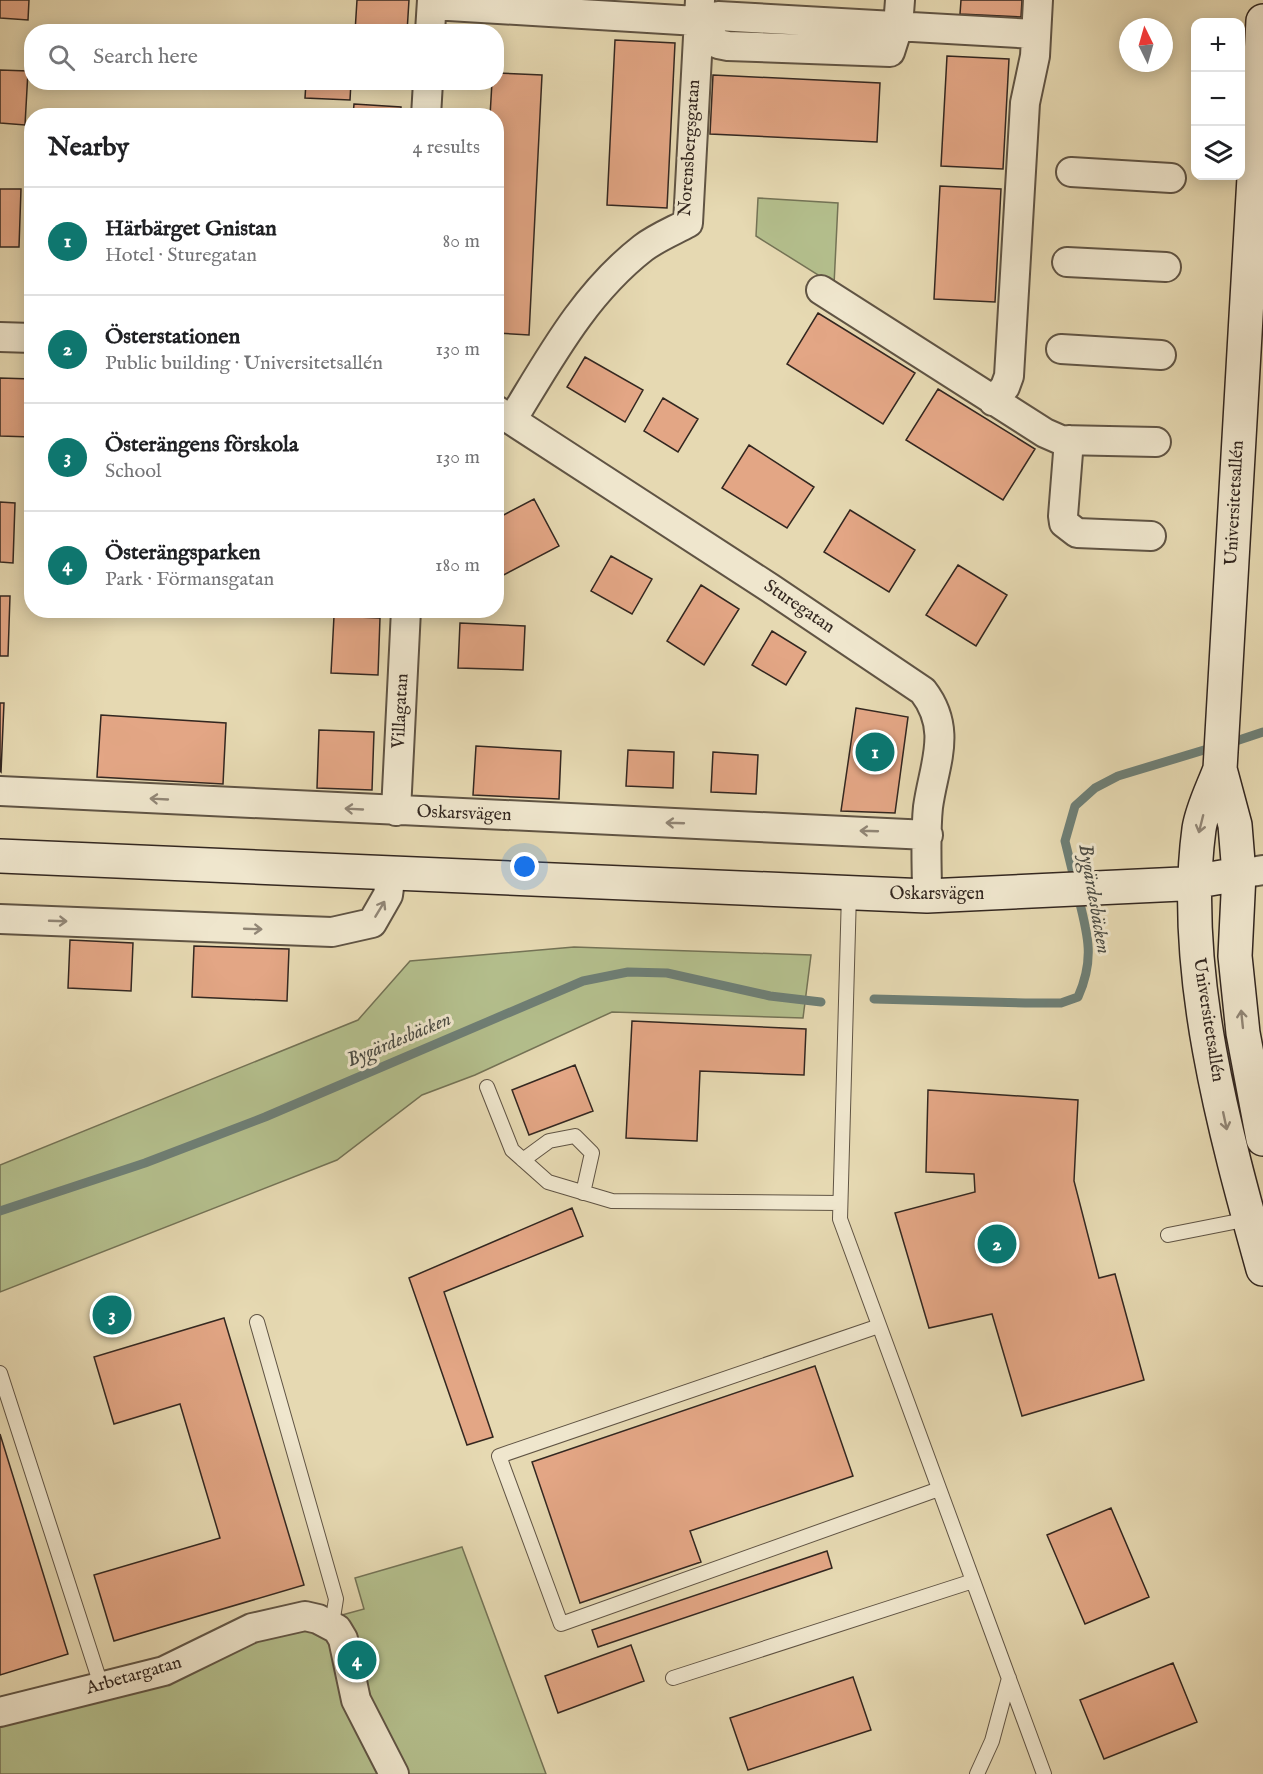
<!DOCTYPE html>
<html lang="en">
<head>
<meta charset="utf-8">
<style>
  body { margin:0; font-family:"IM FELL English",serif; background:#f2f2f2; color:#202124 }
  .controls { position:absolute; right:18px; top:18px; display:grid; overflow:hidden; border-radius:12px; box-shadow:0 3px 15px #0003 }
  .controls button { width:54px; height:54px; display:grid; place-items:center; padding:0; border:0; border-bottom:2px solid #e0e0e0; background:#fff; color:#202124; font:30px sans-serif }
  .compass { position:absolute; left:1119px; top:18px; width:54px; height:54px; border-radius:50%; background:#fff; box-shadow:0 3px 15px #0003; rotate:355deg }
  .you { position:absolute; left:525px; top:867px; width:21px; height:21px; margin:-15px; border:4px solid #fff; border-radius:50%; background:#1a73e8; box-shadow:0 0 0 9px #1a73e833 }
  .badge { display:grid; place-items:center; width:39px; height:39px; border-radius:50%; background:#0f766e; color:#fff; font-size:20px; font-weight:700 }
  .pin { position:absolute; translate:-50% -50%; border:3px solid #fff; box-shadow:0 2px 6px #0006 }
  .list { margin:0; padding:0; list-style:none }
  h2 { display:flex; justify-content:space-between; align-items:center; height:78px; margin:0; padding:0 24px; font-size:26px }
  h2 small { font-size:20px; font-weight:400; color:#757577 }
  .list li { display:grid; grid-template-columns:39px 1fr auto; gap:18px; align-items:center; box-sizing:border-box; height:108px; padding:0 24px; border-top:2px solid #e0e0e0 }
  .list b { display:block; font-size:22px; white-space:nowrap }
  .list p { margin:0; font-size:20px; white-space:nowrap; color:#757577 }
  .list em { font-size:20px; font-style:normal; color:#757577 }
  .icon { flex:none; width:33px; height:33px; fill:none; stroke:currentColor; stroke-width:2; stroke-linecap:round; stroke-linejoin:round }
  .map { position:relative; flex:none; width:1263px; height:1774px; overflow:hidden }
  .search { position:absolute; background:#fff; box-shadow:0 3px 15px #0003; left:24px; top:24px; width:480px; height:66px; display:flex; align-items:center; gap:15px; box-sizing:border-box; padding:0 21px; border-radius:24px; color:#757577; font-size:22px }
  .panel { position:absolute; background:#fff; box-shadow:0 3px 15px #0003; left:24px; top:108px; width:480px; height:510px; border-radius:24px }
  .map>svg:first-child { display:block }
</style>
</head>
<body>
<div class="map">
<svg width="1263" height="1774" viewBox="0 0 1263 1774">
  <rect width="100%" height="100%" fill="#e6d9b2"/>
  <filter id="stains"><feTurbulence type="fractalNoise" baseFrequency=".00333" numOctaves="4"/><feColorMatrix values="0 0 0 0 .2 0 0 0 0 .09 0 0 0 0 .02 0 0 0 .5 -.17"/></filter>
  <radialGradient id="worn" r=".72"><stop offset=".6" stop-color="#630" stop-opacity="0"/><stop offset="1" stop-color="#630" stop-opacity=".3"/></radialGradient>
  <!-- green -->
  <path fill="#b4bf8d" stroke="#747356" stroke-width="1.5" d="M758,198L838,203L834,285L756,236Z
    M574,947L811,955L803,1018L612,1012L475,1075L422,1095L337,1160L0,1292V1165L358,1020L410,961Z
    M462,1547L546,1774H0V1719L258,1638L364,1609L355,1578Z"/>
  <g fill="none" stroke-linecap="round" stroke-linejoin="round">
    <!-- stream -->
    <path stroke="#6e7f76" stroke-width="9" d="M1227,744L1263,732
      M1075,882L1065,841L1075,806L1095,788L1118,776L1214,747
      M874,999L1025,1003H1061L1078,997C1095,959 1088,935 1078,896
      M0,1211L145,1163L265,1117L583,981L628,972L667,973L770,996L821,1002"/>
  </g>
  <!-- building -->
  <path fill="#e3a685" stroke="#332720" stroke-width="1.5" d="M0,0H29L28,20L0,18Z
    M357,0H409L407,32H355Z
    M961,0H1022L1021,17L960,14Z
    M615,40L675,43L667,208L607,205Z
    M947,56L1009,59L1003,169L941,166Z
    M0,70L28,71L25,125L0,123Z
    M496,73L542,75L529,335L496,333V116H490L492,82H496Z
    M713,75L880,83L877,142L710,134Z
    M306,82H351L350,100L305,98Z
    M354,104L401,107V116H353Z
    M940,186L1001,189L995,302L934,299Z
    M0,189H21L19,247H0Z
    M818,313L915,373L883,424L787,364Z
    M585,357L643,390L625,422L567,387Z
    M0,378L32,379V437L0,436Z
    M938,389L1035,449L1003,500L906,440Z
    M663,398L698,419L678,452L644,431Z
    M749,445L814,487L787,528L722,488Z
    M534,499L559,546L496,579V519Z
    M0,502L15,503L13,563L0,562Z
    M850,510L915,550L889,592L824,552Z
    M611,556L652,579L632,614L591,591Z
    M958,565L1007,595L976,646L926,615Z
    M701,585L739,609L704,665L667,641Z
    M0,596H10L8,656H0Z
    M334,616L380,618L378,675L331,673Z
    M460,623L525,626L523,670L458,668Z
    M772,631L806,652L786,685L752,665Z
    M0,703H4L1,772L0,771Z
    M856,708L908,717L895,813L841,811Z
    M101,715L226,723L223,784L97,777Z
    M319,730L374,732L372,790L317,788Z
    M476,746L561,751L559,799L473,795Z
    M628,750L674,752L673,788L626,786Z
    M713,752L758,755L756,794L711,792Z
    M70,940L133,943L131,991L68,988Z
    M194,946L289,949L287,1001L192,997Z
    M632,1021L806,1029L804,1075L700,1071L697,1141L626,1138Z
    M575,1065L593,1111L529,1135L512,1090Z
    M928,1090L1078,1100L1074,1181L1099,1278L1115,1274L1144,1380L1022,1416L992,1314L929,1328L895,1213L975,1192L974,1174L926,1172Z
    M572,1208L583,1236L444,1292L493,1437L467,1445L409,1278Z
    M224,1318L304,1585L114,1641L94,1575L220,1538L180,1404L114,1424L94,1357Z
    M815,1366L853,1476L690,1531L701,1562L580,1603L532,1462Z
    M0,1434L68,1654L0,1675Z
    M1111,1508L1149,1597L1085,1624L1047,1535Z
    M827,1551L832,1568L598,1647L592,1630Z
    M631,1645L644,1681L558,1713L545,1676Z
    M1173,1663L1197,1722L1104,1759L1080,1700Z
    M853,1677L871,1730L748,1770L730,1718Z"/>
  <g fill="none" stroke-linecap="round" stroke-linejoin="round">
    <defs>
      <path id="lane" d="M849,893L840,1219L1044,1774
        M487,1087L512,1150L548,1182L612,1201L840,1203
        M523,1160L549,1141L575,1136L592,1153L583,1193
        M1168,1235L1249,1219
        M257,1322L336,1599L332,1624
        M879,1326L499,1456L561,1624L939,1489
        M0,1373L102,1688
        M673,1678L973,1581
        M977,1774L992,1741L1009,1678"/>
      <path id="street" d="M432,5L697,21L718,16L1035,34
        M697,21L718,44L728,46L890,52L898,27L900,0
        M430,32L432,0
        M426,116L428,82
        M1071,172L1171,178
        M1067,262L1166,267
        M821,290L1045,433L1061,440L1156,442
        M0,337L32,338
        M1061,349L1161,355
        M993,401L1005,387L1009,376L1025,103L1035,56L1038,0
        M496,410L770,588L923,691C953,730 934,764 928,807C925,836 927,867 927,896
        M512,420C550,358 584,294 643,248C656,238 673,231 688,223L700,0
        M1069,440L1063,516L1064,523L1077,533L1151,536
        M0,791L928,835
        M396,811L406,610
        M1239,874L1263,870
        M0,919L332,932L372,923L388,895L391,873
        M0,1712L164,1671L252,1628L305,1616L318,1619L337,1629L343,1639L356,1700L394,1774"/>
      <path id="secondary" d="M1263,21L1220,769L1235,825L1239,874L1235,956L1243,1033L1263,1139
        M1220,769C1213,788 1202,809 1199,829C1180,970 1225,1133 1263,1269
        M0,856L927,896L1181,884L1239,874"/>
    </defs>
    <!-- lane casing -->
    <use href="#lane" stroke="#605444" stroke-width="16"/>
    <!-- street casing -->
    <use href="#street" stroke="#605444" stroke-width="32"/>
    <!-- secondary casing -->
    <use href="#secondary" stroke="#332720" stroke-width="36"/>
    <!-- lane -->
    <use href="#lane" stroke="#efe6cd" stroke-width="14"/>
    <!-- street -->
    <use href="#street" stroke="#efe6cd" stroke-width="28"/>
    <!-- secondary -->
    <use href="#secondary" stroke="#efe6cd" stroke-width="33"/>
  </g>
  <!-- one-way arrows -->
  <defs><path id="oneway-shaft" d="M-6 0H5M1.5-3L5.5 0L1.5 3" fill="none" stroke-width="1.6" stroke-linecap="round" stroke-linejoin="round" transform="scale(1.5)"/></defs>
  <g stroke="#918676">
    <use href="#oneway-shaft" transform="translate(159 799) rotate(-177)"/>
    <use href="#oneway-shaft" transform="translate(354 809) rotate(-177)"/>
    <use href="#oneway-shaft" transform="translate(675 823) rotate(-178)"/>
    <use href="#oneway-shaft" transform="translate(1201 824) rotate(104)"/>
    <use href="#oneway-shaft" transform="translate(869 831) rotate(-178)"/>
    <use href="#oneway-shaft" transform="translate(380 909) rotate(-59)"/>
    <use href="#oneway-shaft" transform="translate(58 921) rotate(2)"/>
    <use href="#oneway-shaft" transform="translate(253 929) rotate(2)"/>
    <use href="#oneway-shaft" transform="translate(1242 1019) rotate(-96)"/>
    <use href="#oneway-shaft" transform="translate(1225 1121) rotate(78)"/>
  </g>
  <g text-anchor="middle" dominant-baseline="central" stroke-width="6" stroke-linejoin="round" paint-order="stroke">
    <!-- street labels -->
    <g font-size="18" fill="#332720" stroke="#efe6cd">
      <text transform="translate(690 148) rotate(-86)">Norensbergsgatan</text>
      <text transform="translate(1235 503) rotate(-87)">Universitetsallén</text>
      <text transform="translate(799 607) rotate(34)">Sturegatan</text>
      <text transform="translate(401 711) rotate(-87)">Villagatan</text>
      <text transform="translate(464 814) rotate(2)">Oskarsvägen</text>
      <text x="937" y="894">Oskarsvägen</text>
      <text transform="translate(1208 1020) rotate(81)">Universitetsallén</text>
      <text transform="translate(134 1676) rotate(-16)">Arbetargatan</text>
    </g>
    <!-- water labels -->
    <g font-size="20" font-style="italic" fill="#4c4c44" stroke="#efe6cd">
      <text transform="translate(1094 899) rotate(80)">Bygärdesbäcken</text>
      <text transform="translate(399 1040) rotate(-23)">Bygärdesbäcken</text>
    </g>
  </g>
  <rect width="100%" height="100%" filter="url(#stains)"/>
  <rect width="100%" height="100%" fill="url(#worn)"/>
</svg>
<div class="controls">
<button>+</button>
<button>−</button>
<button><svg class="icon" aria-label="layers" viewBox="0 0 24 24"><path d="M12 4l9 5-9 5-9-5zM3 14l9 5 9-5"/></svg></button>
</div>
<svg class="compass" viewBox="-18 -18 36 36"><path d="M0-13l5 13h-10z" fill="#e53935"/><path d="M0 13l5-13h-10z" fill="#757577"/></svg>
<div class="you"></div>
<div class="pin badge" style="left:875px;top:752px">1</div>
<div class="pin badge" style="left:997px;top:1244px">2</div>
<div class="pin badge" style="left:112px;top:1315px">3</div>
<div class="pin badge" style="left:357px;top:1660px">4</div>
<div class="search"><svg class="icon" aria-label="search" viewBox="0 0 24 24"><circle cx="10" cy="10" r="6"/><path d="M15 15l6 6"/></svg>Search here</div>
<section class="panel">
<h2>Nearby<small>4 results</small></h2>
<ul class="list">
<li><span class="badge">1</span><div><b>Härbärget Gnistan</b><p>Hotel · Sturegatan</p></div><em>80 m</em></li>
<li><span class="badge">2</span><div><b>Österstationen</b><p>Public building · Universitetsallén</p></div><em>130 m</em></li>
<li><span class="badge">3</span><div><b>Österängens förskola</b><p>School</p></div><em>130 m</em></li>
<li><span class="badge">4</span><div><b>Österängsparken</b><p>Park · Förmansgatan</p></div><em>180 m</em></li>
</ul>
</section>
</div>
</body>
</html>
